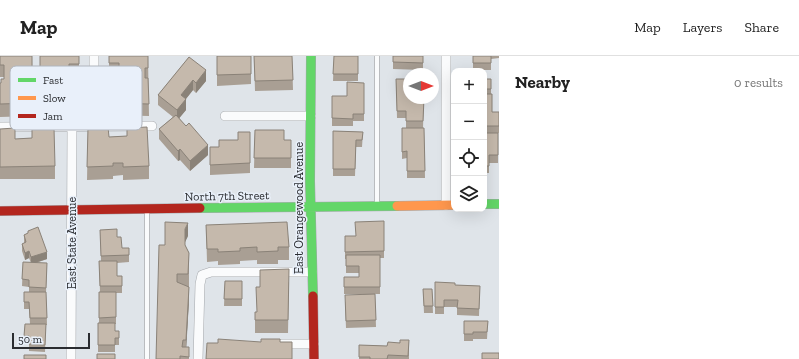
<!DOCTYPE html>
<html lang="en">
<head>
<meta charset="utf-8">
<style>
  body { margin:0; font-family:"Zilla Slab",serif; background:#f6f6f6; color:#222 }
  .controls { position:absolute; right:12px; top:12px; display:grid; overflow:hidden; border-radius:8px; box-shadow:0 4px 16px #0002 }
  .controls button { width:36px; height:36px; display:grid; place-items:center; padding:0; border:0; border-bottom:1px solid #e0e0e0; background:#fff; color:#222; font:20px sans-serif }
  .compass { position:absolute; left:403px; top:12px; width:36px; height:36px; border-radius:50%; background:#fff; box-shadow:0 4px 16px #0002; rotate:90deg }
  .scale { position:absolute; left:12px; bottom:10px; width:78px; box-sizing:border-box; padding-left:4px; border:2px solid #2a2c30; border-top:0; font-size:11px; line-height:14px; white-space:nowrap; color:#2a2c30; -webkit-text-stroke:3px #e9f0fa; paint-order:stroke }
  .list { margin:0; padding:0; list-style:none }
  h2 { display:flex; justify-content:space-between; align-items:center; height:52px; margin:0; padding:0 16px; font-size:17px }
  h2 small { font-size:13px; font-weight:400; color:#767676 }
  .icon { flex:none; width:22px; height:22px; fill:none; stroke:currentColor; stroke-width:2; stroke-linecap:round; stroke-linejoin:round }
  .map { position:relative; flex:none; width:499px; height:303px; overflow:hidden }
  header { display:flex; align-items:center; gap:24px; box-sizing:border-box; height:56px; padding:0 20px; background:#fff; border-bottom:1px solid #e0e0e0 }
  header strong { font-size:19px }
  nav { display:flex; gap:22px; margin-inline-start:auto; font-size:14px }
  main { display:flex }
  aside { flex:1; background:#fff }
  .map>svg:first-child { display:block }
</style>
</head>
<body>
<header>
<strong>Map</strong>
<nav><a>Map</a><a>Layers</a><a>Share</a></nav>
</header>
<main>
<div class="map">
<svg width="499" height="303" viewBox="0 0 499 303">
  <rect width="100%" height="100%" fill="#dfe4e9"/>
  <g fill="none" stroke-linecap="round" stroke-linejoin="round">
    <defs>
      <path id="lane" d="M377,147V0
        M147,303V155"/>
      <path id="street" d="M94,0V70
        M225,60H311
        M0,71L152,70
        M446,149V0
        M282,288H314
        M71,303L72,70
        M198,303L200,228L202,219L211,216H312"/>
      <path id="fast" d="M311,0L310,125L313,240
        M484,148H499
        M200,152L397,150"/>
      <path id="slow" d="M397,150L454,149"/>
      <path id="jam" d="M0,155L200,152
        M313,240L314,303"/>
    </defs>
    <!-- lane casing -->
    <use href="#lane" stroke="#a4a7ab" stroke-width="6"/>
    <!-- street casing -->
    <use href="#street" stroke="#a4a7ab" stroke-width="10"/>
    <!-- fast casing -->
    <use href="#fast" stroke="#a4a7ab" stroke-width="10"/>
    <!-- slow casing -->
    <use href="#slow" stroke="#a4a7ab" stroke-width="10"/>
    <!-- jam casing -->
    <use href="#jam" stroke="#a4a7ab" stroke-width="10"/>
    <!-- lane -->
    <use href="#lane" stroke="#fafbfc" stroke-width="4.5"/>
    <!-- street -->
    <use href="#street" stroke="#fafbfc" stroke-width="9"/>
    <!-- fast -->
    <use href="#fast" stroke="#63d668" stroke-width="9"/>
    <!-- slow -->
    <use href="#slow" stroke="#ff974d" stroke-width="9"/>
    <!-- jam -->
    <use href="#jam" stroke="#b3261e" stroke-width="9"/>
  </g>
  <!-- wall -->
  <path fill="#a99f94" d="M0,0H32L33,60L0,61V27H1L4,23V21H0Z
    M40,0H79V21H69V24L80,25L79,60H60V61H41Z
    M109,0H148L149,60L110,59V26H119V20H109Z
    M217,0H251V28L217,30Z
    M254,0H292L293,34L255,35Z
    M334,0H358V25H333Z
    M393,0H423V14L393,13Z
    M473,0H499V2L491,3V14H473Z
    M189,1L206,25L196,37L193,34L186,43V54L179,62L208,99L190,115L180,104L178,105L159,83V73L173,61L158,49V39Z
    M396,23L424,42L423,72H424L425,122H407V102L402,103V72H406V62H397Z
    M484,23H491V38L492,56H499V77H484Z
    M364,27V65H353V70H332V40H347Z
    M88,72L109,81L127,80V72L149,110V123L123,124V119L113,120V123L87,124Z
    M0,73L15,83L32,82V73L55,110V123H0Z
    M255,74L284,84H291V112H254Z
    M333,75L363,76L362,91H356L355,120H333Z
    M250,76V117L210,119V91H219L238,84Z
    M484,77H498V107H489V117H484Z
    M384,165V202H380V238H375L376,271L346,272L345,246L364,238H344V221H359V217H346V203H345V180H356Z
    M206,169L289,191V204H278V208H257V204L240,205V208L218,209V205L207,206Z
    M100,174L129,199V206L117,207V220H122V237H116V268H115V275H119V289H115V296H98V267H99V236H100L99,205H101Z
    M28,175L47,203L36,207H47L46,237L47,269H46L45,296L29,295V287H24L25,268H30L29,253H24V236H29V231L22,230L23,206L31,207L29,202L25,204L22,195V188L24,187V179L28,177Z
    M188,180L185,186V189L189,197V244L186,291H189V303H156L165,189Z
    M225,225H242V250H224Z
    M289,226L288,277H255V256H257L260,231Z
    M435,226L455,229L480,230L479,260L457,259V251H444V258H435Z
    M423,233H432L433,257H424Z
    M464,265H488L487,283H473V285H464Z
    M409,284V303H359V289L387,290Z"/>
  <!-- shaded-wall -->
  <path fill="#8a8278" d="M206,14V25L196,37V27Z
    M193,24V34L181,49V39Z
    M186,43V54L177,65V54Z
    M208,89V99L190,115V105Z
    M180,93V104L178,105V95Z
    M188,167V180L185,186V173Z
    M29,195V202L25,204V197Z
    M47,196V203L31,208V201Z
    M189,231V244L186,297V284Z"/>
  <!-- building -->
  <path fill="#c5b9ac" stroke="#8a8278" d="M0,0H32V13H29V23H32L33,47L0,48V27H1V23H4V9H0Z
    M40,0H79V8H69V24L80,25L79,47H60V49L41,48V24H43V13H40Z
    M109,0H148V12H145V22H148L149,48L110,47V26H119V7H109Z
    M217,0H251V18L217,19Z
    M254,0H292L293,24L255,25Z
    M334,0H358V18H333Z
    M393,0H423V7L393,6Z
    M473,0H491V7H473Z
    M189,1L206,14L196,27L193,24L181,39L186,43L177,54L158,39Z
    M396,23H409V42H424L423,65H406V55H397Z
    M484,23H491V33H484Z
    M347,26L364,27V58H353V63L332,62V40H347Z
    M484,38H492V56H499V70H484Z
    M176,59L186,70L189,67L208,89L190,105L180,93L178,95L159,73Z
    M108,71L109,81L127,80V72L147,71L149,110L123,111V107H113V110L87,111L88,72Z
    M15,72V83L32,82V73L54,72L55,110L0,111V73Z
    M402,72H424L425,115H407V95L402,96Z
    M255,74H284V84H291V102H254Z
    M333,75L363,76L362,84H356L355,113H333Z
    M238,76H250V107L210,109V91H219V84H238Z
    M484,77H498V99H489V110H484Z
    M384,165V195L345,196V180H356L355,166Z
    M165,166L188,167L185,173V189L189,197L188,218H177V226L189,231L186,284H183L182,291H189V301L180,300V303H156L159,189H165Z
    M287,166L289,191H278V195L257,196V191L240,192V195L218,196V193H207L206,169Z
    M38,171L47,196L31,201L29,195L25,197L22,188L26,186L24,179L28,177V175Z
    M117,173V181H121L122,192H129V199L101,200L100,174Z
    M346,199H380V231H344V221H359V210H346Z
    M99,205H117V220H122V230H100Z
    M23,206L47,207L46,232L29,231V224L22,223Z
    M289,213L288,264H255V256H257L256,231H260V214Z
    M225,225H242V243H224Z
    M435,226L455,227V229L480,230L479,253L457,252L458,244H444V251H435Z
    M423,233H432L433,250H424Z
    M24,236H46L47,262H30L29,246H24Z
    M99,236H116V261L99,262Z
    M375,238L376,264L346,265L345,239Z
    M464,265H488L487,276H473V278H464Z
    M98,267H115V275H119V282H115V289H98Z
    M25,268H46L45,289L29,288V280H24Z
    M218,283L261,286V283H280V286H292V303H206L207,287H218Z
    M400,284H409L408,300L388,299L387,303H370V301H359V289L387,290L388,286L400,287Z
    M482,297H499V303H482Z
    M97,298H115V303H97Z
    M24,299H46V303H24Z"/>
  <g text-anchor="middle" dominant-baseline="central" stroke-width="3" stroke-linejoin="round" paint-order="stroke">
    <!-- street labels -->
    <g font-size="12" fill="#2a2c30" stroke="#e9f0fa">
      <text transform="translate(227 140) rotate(-1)">North 7th Street</text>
      <text transform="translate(299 152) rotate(-90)">East Orangewood Avenue</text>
      <text transform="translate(72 187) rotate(-90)">East State Avenue</text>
    </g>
  </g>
  <!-- legend -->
  <rect x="10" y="10" width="132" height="64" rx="6" fill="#e9f0fa" stroke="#b0b5bd" stroke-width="1"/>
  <rect x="18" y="22" width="18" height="4" fill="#63d668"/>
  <rect x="18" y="40" width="18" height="4" fill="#ff974d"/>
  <rect x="18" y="58" width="18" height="4" fill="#b3261e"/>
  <g font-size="11" fill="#2a2c30">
    <text x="43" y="28">Fast</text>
    <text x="43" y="46">Slow</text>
    <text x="43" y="64">Jam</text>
  </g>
</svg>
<div class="controls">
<button>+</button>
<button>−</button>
<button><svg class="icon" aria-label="locate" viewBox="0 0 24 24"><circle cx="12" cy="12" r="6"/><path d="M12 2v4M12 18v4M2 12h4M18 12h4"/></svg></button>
<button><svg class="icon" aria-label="layers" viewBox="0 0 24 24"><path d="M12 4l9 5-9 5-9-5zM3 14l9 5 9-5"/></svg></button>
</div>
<svg class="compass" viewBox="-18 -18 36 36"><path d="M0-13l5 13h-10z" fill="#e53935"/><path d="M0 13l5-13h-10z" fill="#767676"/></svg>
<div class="scale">50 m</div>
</div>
<aside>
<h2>Nearby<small>0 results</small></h2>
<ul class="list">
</ul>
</aside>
</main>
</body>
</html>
